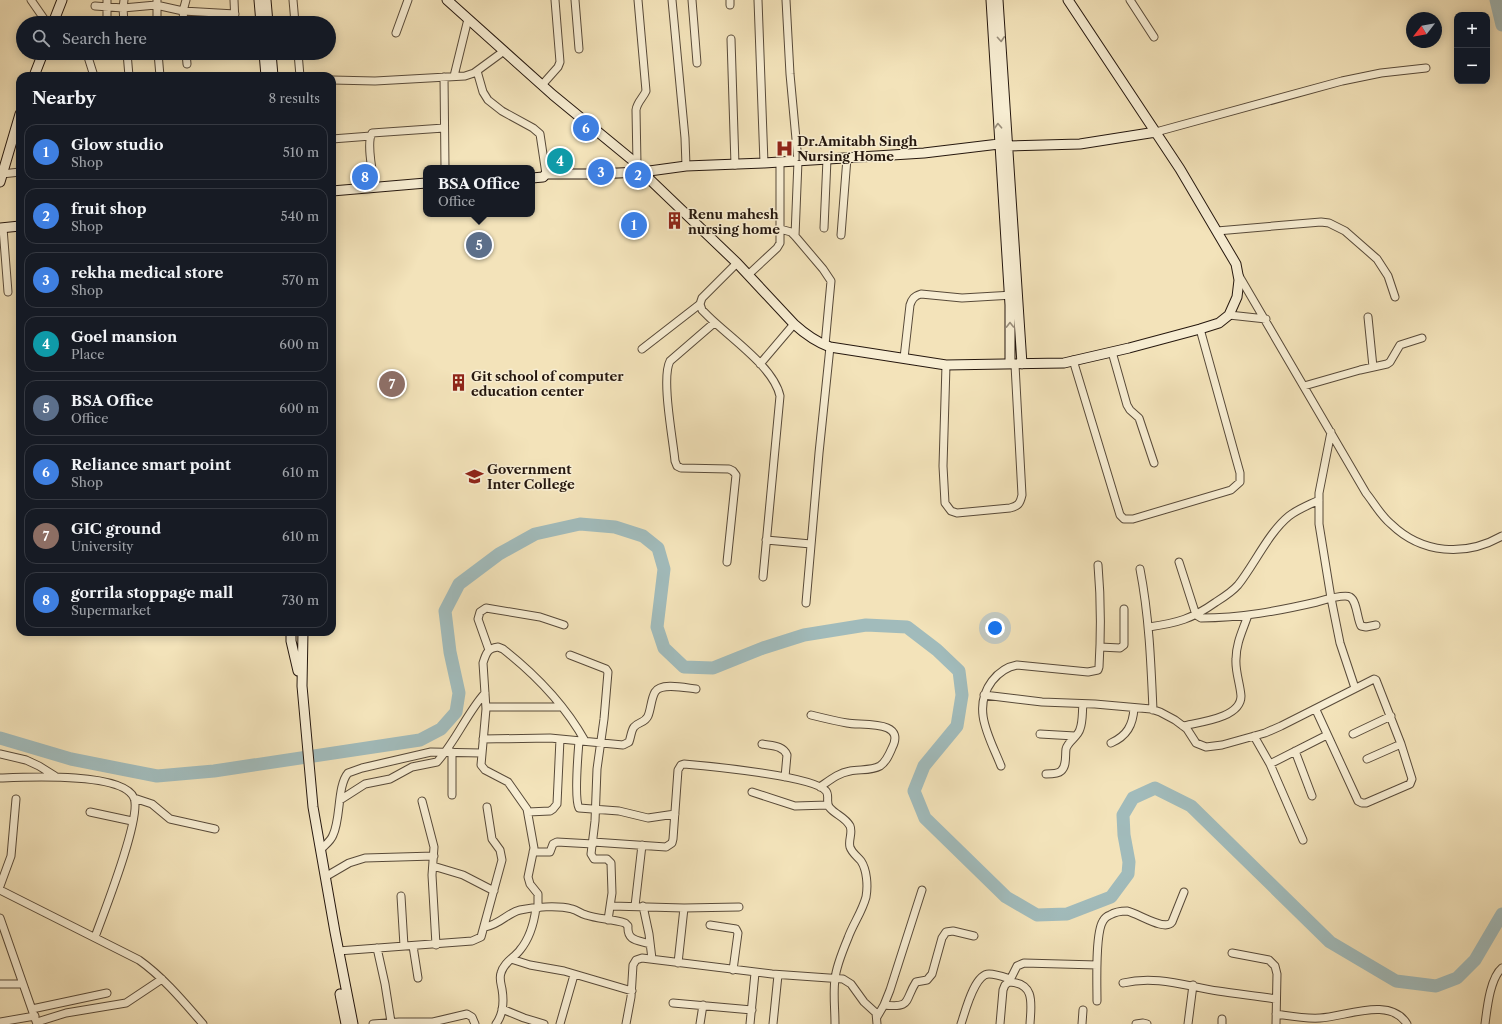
<!DOCTYPE html>
<html lang="en">
<head>
<meta charset="utf-8">
<style>
  body { margin:0; font-family:"Libre Caslon Text",serif; background:#242831; color:#f1f3f6 }
  .controls { position:absolute; right:12px; top:12px; display:grid; overflow:hidden; border-radius:8px; box-shadow:0 2px 10px #0003 }
  .controls button { width:36px; height:36px; display:grid; place-items:center; padding:0; border:0; border-bottom:1px solid #363941; background:#171b24; color:#f1f3f6; font:20px sans-serif }
  .compass { position:absolute; left:1406px; top:12px; width:36px; height:36px; border-radius:50%; background:#171b24; box-shadow:0 2px 10px #0003; rotate:239deg }
  .you { position:absolute; left:995px; top:628px; width:14px; height:14px; margin:-10px; border:3px solid #fff; border-radius:50%; background:#1a73e8; box-shadow:0 0 0 6px #1a73e833 }
  .badge { display:grid; place-items:center; width:26px; height:26px; border-radius:50%; background:#b45309; color:#fff; font-size:13px; font-weight:700 }
  .pin { position:absolute; translate:-50% -50%; border:2px solid #fff; box-shadow:0 1px 4px #0006 }
  .popup { position:absolute; left:423px; top:165px; width:112px; height:52px; box-sizing:border-box; display:grid; place-content:center; border-radius:8px; background:#171b24; filter:drop-shadow(0 1px 3px #0005); font-size:13px; white-space:nowrap; color:#9ea1a6 }
  .popup b { font-size:15px; color:#f1f3f6 }
  .popup::after { content:''; position:absolute; left:50%; top:100%; margin-left:-8px; border:8px solid transparent; border-top-color:#171b24 }
  .list { margin:0; padding:0; list-style:none }
  h2 { display:flex; justify-content:space-between; align-items:center; height:52px; margin:0; padding:0 16px; font-size:17px }
  h2 small { font-size:13px; font-weight:400; color:#9ea1a6 }
  .list li { display:grid; grid-template-columns:26px 1fr auto; gap:12px; align-items:center; box-sizing:border-box; height:56px; margin:0 8px 8px; padding:0 8px; border:1px solid #363941; border-radius:12px }
  .list b { display:block; font-size:15px; white-space:nowrap }
  .list p { margin:0; font-size:13px; white-space:nowrap; color:#9ea1a6 }
  .list em { font-size:13px; font-style:normal; color:#9ea1a6 }
  .icon { flex:none; width:22px; height:22px; fill:none; stroke:currentColor; stroke-width:2; stroke-linecap:round; stroke-linejoin:round }
  .map { position:relative; flex:none; width:1502px; height:1024px; overflow:hidden }
  .search { position:absolute; background:#171b24; box-shadow:0 2px 10px #0003; left:16px; top:16px; width:320px; height:44px; display:flex; align-items:center; gap:10px; box-sizing:border-box; padding:0 14px; border-radius:22px; color:#9ea1a6; font-size:15px }
  .panel { position:absolute; background:#171b24; box-shadow:0 2px 10px #0003; left:16px; top:72px; width:320px; height:564px; border-radius:12px }
  .map>svg:first-child { display:block }
</style>
</head>
<body>
<div class="map">
<svg width="1502" height="1024" viewBox="0 0 1502 1024">
  <rect width="100%" height="100%" fill="#f3e3ba"/>
  <filter id="stains"><feTurbulence type="fractalNoise" baseFrequency=".005" numOctaves="4"/><feColorMatrix values="0 0 0 0 .2 0 0 0 0 .09 0 0 0 0 .02 0 0 0 .5 -.17"/></filter>
  <radialGradient id="worn" r=".72"><stop offset=".6" stop-color="#630" stop-opacity="0"/><stop offset="1" stop-color="#630" stop-opacity=".3"/></radialGradient>
  <g fill="none" stroke-linecap="round" stroke-linejoin="round">
    <!-- river -->
    <path stroke="#a1bbbb" stroke-width="13" d="M1496,0L1502,25
      M0,738L71,759L157,776L214,771L420,740L441,729L456,712L459,693L450,652L445,611L459,584L499,554L535,534L580,524L615,527L643,536L658,548L664,569L657,627L664,648L684,667L713,668L763,648L804,635L866,625L907,627L937,650L959,671L962,695L957,726L924,766L914,791L925,818L1006,897L1037,915L1067,914L1111,897L1128,874L1129,862L1124,835L1123,815L1133,798L1155,788L1191,806L1330,942L1396,981L1436,986L1457,978L1475,960L1502,914"/>
    <defs>
      <path id="street" d="M31,0L47,23
        M124,0L123,8L124,23
        M234,0L235,23
        M293,0L295,23
        M575,0L579,49
        M672,0L685,138L686,166
        M692,0L697,63
        M730,0V5
        M758,0L764,163
        M786,0L790,74L798,161L795,236
        M1130,0L1154,37
        M95,6L123,8L156,5L183,11L235,14
        M107,23V0
        M157,23V0
        M184,23L183,11L186,0
        M396,33L408,0
        M731,39L735,165
        M85,53L88,57L94,76
        M127,53L129,76
        M158,53L160,76
        M186,53L187,64
        M298,53L300,76
        M186,54L202,53
        M477,71L483,92L488,100L502,111L533,128L540,134L546,174
        M454,76L468,19
        M444,77L445,168
        M332,80L375,81L465,76L474,73L504,51
        M542,85L558,67L560,62L555,0
        M1156,132L1342,81L1381,73L1426,68
        M332,139L371,136
        M637,164L636,110C637,102 643,98 646,91L638,0
        M2,174L20,172
        M375,187C373,175 366,143 372,133L444,128
        M3,228L8,292
        M824,228L827,159
        M780,229L791,232L795,236L823,269L831,281L825,345
        M1217,231L1285,225L1321,222L1329,223L1345,231L1377,259L1388,276L1395,297
        M841,235L847,158
        M737,263L702,298L700,304L702,310L708,316C729,337 774,367 780,396L763,577
        M1238,274L1366,493C1374,503 1381,516 1391,524C1422,554 1465,557 1502,536
        M748,275L777,248L780,243V162
        M1229,315L1266,319
        M1368,317L1373,367
        M714,323L670,361C661,378 673,439 675,461L677,466L681,468L729,469L733,471L736,475L727,562
        M642,349L700,304
        M1112,352L1127,405L1130,410L1139,418L1154,463
        M904,358L910,305C912,299 914,296 921,294L962,298L1013,295
        M1073,360L1120,515L1124,519H1133L1231,490L1240,482V473L1200,329
        M760,364L794,324
        M946,365L943,466L945,503L951,511L957,513L1010,508C1018,506 1020,504 1022,495L1015,365
        M1304,386L1360,370L1387,364L1390,362L1400,345L1422,338
        M1331,432L1319,493V524L1331,598L1340,643L1355,688
        M766,540L811,544
        M1179,562L1196,615L1201,618C1241,618 1278,611 1317,602C1324,600 1344,594 1350,597C1357,601 1357,619 1361,626L1366,627L1376,625
        M1140,569C1149,615 1151,663 1153,710
        M806,603L819,453L830,347
        M1149,627C1177,623 1192,619 1216,602C1224,597 1232,592 1238,585C1254,565 1269,532 1289,516C1298,509 1309,505 1319,500
        M1100,647L1120,648L1124,645V609
        M489,650L478,619L480,612L486,608L540,617L564,625
        M570,655L606,669L608,672L604,719L597,769L595,821L591,854L594,859H607L611,863L612,893L608,920
        M984,695L1042,702L1095,704L1151,709L1160,712L1175,720L1187,729L1196,743L1206,747L1222,745L1265,733L1281,726L1374,679L1376,680L1401,744L1412,779L1410,784L1366,803H1362L1358,801L1316,710
        M486,707H562
        M811,715C823,718 835,721 847,723C860,726 907,719 892,748C889,755 886,762 880,766C871,771 860,769 850,771C838,773 830,780 820,787
        M1183,726C1200,722 1241,718 1241,696C1240,683 1235,671 1236,659C1236,643 1243,630 1248,615
        M1040,734L1075,736
        M1353,734L1391,716
        M1254,736L1270,764L1303,840
        M483,739L550,738L623,745L629,742C631,737 631,731 634,727C638,722 645,723 648,716C651,709 651,699 655,692C661,682 686,688 696,689
        M579,741C578,754 574,799 579,808L619,811L648,818L675,814
        M1111,743C1127,736 1133,725 1134,708
        M762,744C771,746 783,745 787,755L785,777
        M1295,751L1312,796
        M452,752V795
        M0,754L26,760L39,766L55,776
        M1367,759L1401,744
        M1270,764L1327,735
        M1001,766C990,738 971,709 992,681C999,672 1006,667 1017,665L1088,672L1098,670L1099,667C1101,633 1101,599 1098,565
        M1046,774C1051,774 1058,774 1061,771C1067,766 1065,756 1066,749C1068,741 1078,737 1080,729C1083,721 1082,712 1083,704
        M0,778C25,777 123,772 134,798C142,817 103,915 95,937
        M752,792L795,806L828,805
        M134,798L152,804L170,819L215,829
        M340,800L365,784L390,779L412,767L437,762C456,741 467,713 485,693
        M422,801L434,847L432,875L436,945
        M90,812L132,821
        M528,812L550,811L553,809L557,804L560,739
        M593,842L666,847L672,843L673,839L678,770L681,765L684,764C708,766 814,776 826,791C830,796 825,803 830,808C836,815 845,817 850,826C853,833 848,840 850,847C852,853 857,856 861,861C867,870 868,886 866,897C862,912 853,924 848,938C843,950 836,967 835,979C833,993 835,1009 835,1024
        M321,849C325,845 331,841 333,835C341,819 337,786 348,773L362,768L431,752L481,753
        M533,852H550L553,844L557,842L593,844
        M433,866L463,875L494,891
        M325,877L349,863L365,858L434,856
        M0,886L11,856L16,799
        M0,890L139,960C163,977 183,1001 203,1024
        M401,896L404,946
        M611,906L684,908L739,907
        M635,906L642,845
        M643,906L649,934L652,959
        M538,908V894L530,884L528,877L534,848L527,809L508,782L485,770L481,765L486,709L483,663C486,653 488,648 498,647L503,649C536,675 565,705 585,741
        M0,918L37,1024
        M710,925L736,929L738,933L733,970
        M485,927C501,924 507,913 520,910C534,907 558,905 572,909C577,910 581,914 586,915C598,919 612,919 625,923L628,926C627,941 637,940 650,944
        M413,946L418,978
        M377,948L385,984L391,1022
        M338,951L472,941L481,937L502,860L500,850L492,839L487,807
        M1232,953L1269,960L1275,966L1277,974L1276,1024
        M511,959L530,965L564,971L632,991
        M678,963L684,908
        M1009,982L1017,966L1024,963L1097,965
        M1123,983C1156,975 1186,986 1218,991C1237,994 1257,996 1276,999
        M0,984H23
        M1097,1001C1097,984 1095,933 1103,921C1104,919 1107,916 1110,915C1115,912 1121,911 1127,911C1138,913 1165,932 1172,922L1184,892
        M673,1003L752,1010
        M884,1005C912,1008 904,1001 916,982L927,980L932,974L942,938L946,932L953,931L974,936
        M32,1009L107,993
        M502,1009L524,1018L544,1024
        M1276,1014C1290,1016 1305,1019 1320,1018C1345,1017 1390,996 1407,1024
        M877,1017L884,1005L890,990L922,890
        M0,1022L35,1016
        M37,1022L66,1013L126,1003L162,979
        M373,1024L399,1022H433L467,1014L472,1017L475,1024
        M496,1024C504,1013 504,1001 502,989C501,984 499,978 501,973C504,962 514,958 520,950C530,938 534,923 536,908
        M560,1024L574,975
        M626,1024L631,997L633,965L636,960L642,958L772,974L843,979L851,984L864,1002L876,1013L877,1024
        M700,1024L703,1005
        M750,1024L755,973
        M773,1024L778,975
        M961,1024C965,1013 974,974 989,974C996,974 1004,977 1010,979
        M1000,1024L1003,990L1005,985L1009,982C1036,983 1031,1005 1030,1024
        M1082,1024L1083,1010
        M1136,1024L1143,1023L1147,1024
        M1188,1024L1193,985
        M1222,1024V1019
        M1485,1024C1487,1009 1490,978 1502,968"/>
      <path id="secondary" d="M259,0L261,23
        M266,0L268,23
        M447,0L553,95L637,164L642,172L737,263L794,324C805,334 816,342 830,347L946,365L1064,363L1129,348L1200,329L1219,323L1229,315L1237,297L1239,280L1236,264L1180,169L1068,0
        M991,0L1010,305V364
        M998,0L1022,364
        M53,23L62,0
        M264,53L266,76
        M271,53L273,76
        M34,76L43,53
        M532,178L543,177L546,174H594L642,172L686,166L764,163L924,153L999,144L1008,146L1080,144L1156,132
        M0,182L20,114
        M332,191L426,183
        M0,228L20,226
        M291,632V641L298,671
        M303,632L302,686L313,807L335,932L353,1024
        M340,994L346,1024"/>
    </defs>
    <!-- street casing -->
    <use href="#street" stroke="#584a39" stroke-width="9"/>
    <!-- secondary casing -->
    <use href="#secondary" stroke="#25170e" stroke-width="11"/>
    <!-- street -->
    <use href="#street" stroke="#f7edd2" stroke-width="7"/>
    <!-- secondary -->
    <use href="#secondary" stroke="#f7edd2" stroke-width="9"/>
  </g>
  <!-- one-way arrows -->
  <defs><path id="oneway-chevron" d="M-2-3.5L2.5 0L-2 3.5" fill="none" stroke-width="1.6" stroke-linecap="round" stroke-linejoin="round"/></defs>
  <g stroke="#988d7a">
    <use href="#oneway-chevron" transform="translate(1001 39) rotate(86)"/>
    <use href="#oneway-chevron" transform="translate(998 126) rotate(-93)"/>
    <use href="#oneway-chevron" transform="translate(1010 325) rotate(-91)"/>
  </g>
  <!-- icons -->
  <defs>
    <symbol id="hospital-bare" viewBox="-9 -9 18 18"><path d="M-5-5h3v3.5h4V-5h3V5h-3V1.5h-4V5h-3Z" fill="#8f2418" stroke="#f7edd2" stroke-width="2.5" paint-order="stroke"/></symbol>
    <symbol id="building-bare" viewBox="-9 -9 18 18"><path d="M-4-6H4V6H1V3H-1V6H-4ZM-2.5-4.3h1.7v1.8h-1.7ZM.8-4.3h1.7v1.8H.8ZM-2.5-1h1.7V.8h-1.7ZM.8-1h1.7V.8H.8Z" fill="#8f2418" stroke="#f7edd2" stroke-width="2.5" paint-order="stroke"/></symbol>
    <symbol id="university-bare" viewBox="-9 -9 18 18"><path d="M0-5L7-2L0 1L-7-2ZM-4 1L0 2.5L4 1V4Q0 6-4 4Z" fill="#8f2418" stroke="#f7edd2" stroke-width="2.5" paint-order="stroke"/></symbol>
  </defs>
  <g fill-rule="evenodd">
    <use href="#hospital-bare" x="772" y="136" width="25" height="25"/>
    <use href="#building-bare" x="662" y="208" width="25" height="25"/>
    <use href="#building-bare" x="446" y="370" width="25" height="25"/>
    <use href="#university-bare" x="462" y="464" width="25" height="25"/>
  </g>
  <g text-anchor="middle" dominant-baseline="central" stroke-width="3" stroke-linejoin="round" paint-order="stroke">
    <!-- poi labels -->
    <g font-size="13" font-weight="bold" fill="#25170e" stroke="#f7edd2" text-anchor="start">
      <text x="797" y="141">Dr.Amitabh Singh<tspan x="797" dy="15">Nursing Home</tspan></text>
      <text x="688" y="214">Renu mahesh<tspan x="688" dy="15">nursing home</tspan></text>
      <text x="471" y="376">Git school of computer<tspan x="471" dy="15">education center</tspan></text>
      <text x="487" y="469">Government<tspan x="487" dy="15">Inter College</tspan></text>
    </g>
  </g>
  <rect width="100%" height="100%" filter="url(#stains)"/>
  <rect width="100%" height="100%" fill="url(#worn)"/>
</svg>
<div class="controls">
<button>+</button>
<button>−</button>
</div>
<svg class="compass" viewBox="-18 -18 36 36"><path d="M0-13l5 13h-10z" fill="#e53935"/><path d="M0 13l5-13h-10z" fill="#9ea1a6"/></svg>
<div class="you"></div>
<div class="pin badge" style="left:634px;top:225px;background:#3f7fe0">1</div>
<div class="pin badge" style="left:638px;top:175px;background:#3f7fe0">2</div>
<div class="pin badge" style="left:601px;top:172px;background:#3f7fe0">3</div>
<div class="pin badge" style="left:560px;top:161px;background:#0f9aa8">4</div>
<div class="pin badge" style="left:479px;top:245px;background:#5c6f8a">5</div>
<div class="popup"><b>BSA Office</b>Office</div>
<div class="pin badge" style="left:586px;top:128px;background:#3f7fe0">6</div>
<div class="pin badge" style="left:392px;top:384px;background:#8d6e63">7</div>
<div class="pin badge" style="left:365px;top:177px;background:#3f7fe0">8</div>
<div class="search"><svg class="icon" aria-label="search" viewBox="0 0 24 24"><circle cx="10" cy="10" r="6"/><path d="M15 15l6 6"/></svg>Search here</div>
<section class="panel">
<h2>Nearby<small>8 results</small></h2>
<ul class="list">
<li><span class="badge" style="background:#3f7fe0">1</span><div><b>Glow studio</b><p>Shop</p></div><em>510 m</em></li>
<li><span class="badge" style="background:#3f7fe0">2</span><div><b>fruit shop</b><p>Shop</p></div><em>540 m</em></li>
<li><span class="badge" style="background:#3f7fe0">3</span><div><b>rekha medical store</b><p>Shop</p></div><em>570 m</em></li>
<li><span class="badge" style="background:#0f9aa8">4</span><div><b>Goel mansion</b><p>Place</p></div><em>600 m</em></li>
<li><span class="badge" style="background:#5c6f8a">5</span><div><b>BSA Office</b><p>Office</p></div><em>600 m</em></li>
<li><span class="badge" style="background:#3f7fe0">6</span><div><b>Reliance smart point</b><p>Shop</p></div><em>610 m</em></li>
<li><span class="badge" style="background:#8d6e63">7</span><div><b>GIC ground</b><p>University</p></div><em>610 m</em></li>
<li><span class="badge" style="background:#3f7fe0">8</span><div><b>gorrila stoppage mall</b><p>Supermarket</p></div><em>730 m</em></li>
</ul>
</section>
</div>
</body>
</html>
